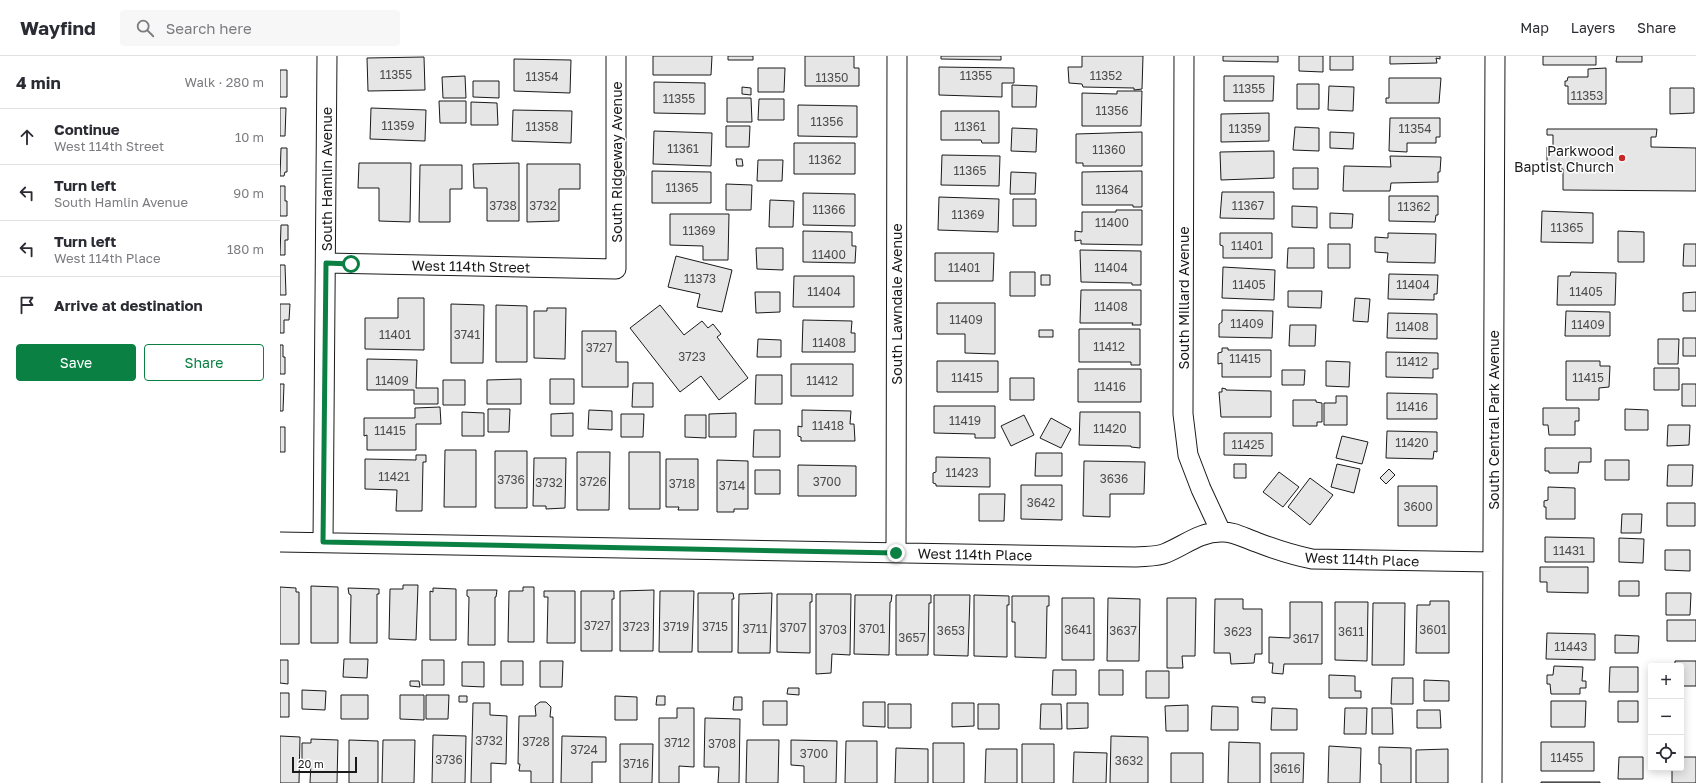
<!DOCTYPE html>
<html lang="en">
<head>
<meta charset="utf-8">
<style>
  body { margin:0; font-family:"Golos Text",sans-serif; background:#f7f7f7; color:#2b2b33 }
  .controls { position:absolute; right:12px; bottom:12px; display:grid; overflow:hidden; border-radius:4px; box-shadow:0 2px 10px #0003 }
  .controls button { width:36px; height:36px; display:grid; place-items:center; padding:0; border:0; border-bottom:1px solid #e1e1e2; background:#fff; color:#2b2b33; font:20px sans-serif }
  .scale { position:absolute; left:12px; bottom:10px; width:65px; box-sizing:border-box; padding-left:4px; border:2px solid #1a1a1a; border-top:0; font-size:11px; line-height:14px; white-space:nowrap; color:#1a1a1a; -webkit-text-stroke:3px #fff; paint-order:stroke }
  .stop { position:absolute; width:12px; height:12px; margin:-9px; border:3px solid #0b8043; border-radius:50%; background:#fff }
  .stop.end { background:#0b8043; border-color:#fff; box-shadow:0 1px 4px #0008 }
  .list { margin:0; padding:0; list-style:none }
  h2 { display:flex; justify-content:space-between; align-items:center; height:52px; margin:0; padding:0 16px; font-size:17px }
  h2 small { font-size:13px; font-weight:400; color:#7c7c81 }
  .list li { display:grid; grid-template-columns:26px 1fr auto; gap:12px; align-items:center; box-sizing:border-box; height:56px; padding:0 16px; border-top:1px solid #e1e1e2 }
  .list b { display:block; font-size:15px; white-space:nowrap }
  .list p { margin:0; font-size:13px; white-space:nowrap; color:#7c7c81 }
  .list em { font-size:13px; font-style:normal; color:#7c7c81 }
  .actions { display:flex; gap:8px; padding:12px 16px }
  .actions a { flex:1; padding:9px 0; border:1px solid #0b8043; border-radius:4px; text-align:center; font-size:14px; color:#0b8043 }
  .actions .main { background:#0b8043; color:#fff }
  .icon { flex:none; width:22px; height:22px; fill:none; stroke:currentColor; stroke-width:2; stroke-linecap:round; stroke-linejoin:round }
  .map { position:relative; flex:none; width:1416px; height:727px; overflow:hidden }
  header { display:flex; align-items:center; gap:24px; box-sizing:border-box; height:56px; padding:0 20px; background:#fff; border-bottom:1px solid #e1e1e2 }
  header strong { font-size:19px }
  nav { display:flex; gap:22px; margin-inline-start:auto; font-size:14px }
  .search { width:280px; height:36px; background:#f7f7f7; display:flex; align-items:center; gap:10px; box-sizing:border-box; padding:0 14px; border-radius:4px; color:#7c7c81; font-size:15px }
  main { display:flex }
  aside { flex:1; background:#fff }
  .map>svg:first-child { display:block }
</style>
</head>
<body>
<header>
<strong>Wayfind</strong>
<div class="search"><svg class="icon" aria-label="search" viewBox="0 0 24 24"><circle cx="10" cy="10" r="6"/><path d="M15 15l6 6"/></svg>Search here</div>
<nav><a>Map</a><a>Layers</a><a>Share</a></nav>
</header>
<main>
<aside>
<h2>4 min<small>Walk · 280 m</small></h2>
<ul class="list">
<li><svg class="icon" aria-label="ahead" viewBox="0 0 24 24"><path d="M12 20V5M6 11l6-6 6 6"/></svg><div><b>Continue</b><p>West 114th Street</p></div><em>10 m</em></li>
<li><svg class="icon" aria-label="left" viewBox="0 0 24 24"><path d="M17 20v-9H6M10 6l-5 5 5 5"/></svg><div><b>Turn left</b><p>South Hamlin Avenue</p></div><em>90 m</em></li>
<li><svg class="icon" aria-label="left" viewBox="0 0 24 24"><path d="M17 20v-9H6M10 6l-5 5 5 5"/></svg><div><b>Turn left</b><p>West 114th Place</p></div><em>180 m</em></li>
<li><svg class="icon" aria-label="arrive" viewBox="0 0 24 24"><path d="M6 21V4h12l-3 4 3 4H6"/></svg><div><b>Arrive at destination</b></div></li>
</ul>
<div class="actions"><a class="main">Save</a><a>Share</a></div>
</aside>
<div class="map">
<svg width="1416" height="727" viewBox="0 0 1416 727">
  <rect width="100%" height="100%" fill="#fff"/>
  <!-- building -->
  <path fill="#e6e6e6" stroke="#1a1a1a" d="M373,0H432L431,19H373Z
    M448,0H473V4H448Z
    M525,0H574V12H579V30H525Z
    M661,0H721V4L661,3Z
    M802,0H863L862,33L854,34V32L803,31L802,28L789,27L788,11H802Z
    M943,0H998V6L943,5Z
    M1019,0H1043V16L1019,15Z
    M1050,0H1073V14H1050Z
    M1110,0H1160V3L1156,2L1157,7L1110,8Z
    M1263,0H1316V9H1263Z
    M1337,0H1362V6H1336Z
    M144,1L145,34L88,35L87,2Z
    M234,3L291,4L290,37L234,35Z
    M659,11L734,12V27H722V41L659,39Z
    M478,12H505L504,36H478Z
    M1326,12V48H1288V30H1285V25H1287L1288,21H1308V13Z
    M0,14H7V41H0Z
    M185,20L186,42H163L162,21Z
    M944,20H994L993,45H944Z
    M1109,22H1161L1159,47H1106V42H1109Z
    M193,25H219V42L193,41Z
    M374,26L425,27V58L374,57Z
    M1017,28H1039V53H1017Z
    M732,29L757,30L756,51H732Z
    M1049,30L1074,31L1073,55L1048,54Z
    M462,31L471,32V39L462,38Z
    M1390,32H1414V57L1390,58Z
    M837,35H862L861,70H802V37L837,38Z
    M447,42H471L472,66H447Z
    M479,43H504V64H478Z
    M159,45H186V67H160Z
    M191,46L217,47L218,69H191Z
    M518,49L577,50V81L518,80Z
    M0,52H6L5,80H0Z
    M91,52L146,54L145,85L90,83Z
    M233,54L292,55L291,87L232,85Z
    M661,55H719V87H702L701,84H661Z
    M989,57V85L941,86V58Z
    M1110,62H1160V81H1156V87H1127V96L1109,95Z
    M446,70H470L469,91H446Z
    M1015,71L1039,72V95L1013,94Z
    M732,72L757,73L756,96L731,95Z
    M1267,73H1377L1376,81H1371V91L1416,92V135L1283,134V113H1267V91L1273,92V79H1267Z
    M374,75L432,77L431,110L373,108Z
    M862,76V110H803V107H796V78Z
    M1050,76L1074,77L1073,93L1050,92Z
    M514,87H575V118H514Z
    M1,92H7V116H5L4,120H0Z
    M994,95V122L941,124L940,96Z
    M662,99L720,100L719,130L661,129Z
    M1110,100L1161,101L1160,116H1158V126L1111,127L1110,135H1063L1064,110L1111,111Z
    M456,103H462L463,110H457Z
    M478,104H503L502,125H477Z
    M79,107H131L130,166L99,165V132H78Z
    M239,107V165H207V132H194L193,108Z
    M247,108H300V133H279V165L247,166Z
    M140,109H182V133H170V166H139Z
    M1013,112H1038V133H1013Z
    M372,115L431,116V147H372Z
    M862,115V151H853V149H802V116Z
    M731,116L756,117L755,138H730Z
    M446,128L472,129L471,154H446Z
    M0,130H5V145H7V160H0Z
    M942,136H994V163L940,162Z
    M523,137L575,138V170L523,169Z
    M1109,140H1158V159H1156L1155,166L1109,165Z
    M659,141L719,143L718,176L658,174Z
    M733,143H756V170H733Z
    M490,144L514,145L513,171H489Z
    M1012,150L1037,151V172L1012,171Z
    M836,154H862V189L801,188V184L795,185V175L802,176V156H836Z
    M1262,155L1313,157V187L1261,186Z
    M1050,157L1073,158L1072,172H1050Z
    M390,158H449L448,204H423V190L390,189Z
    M1,169H8V184H5V199H0Z
    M523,175L572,176V190H576L575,207L523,206Z
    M1338,175L1364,176V206H1338Z
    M940,177H992V202H943V190L940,189Z
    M1108,177L1156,178L1155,207L1107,206L1108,197L1095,196V181L1108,182Z
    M1048,188H1070V212H1048Z
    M1404,188H1416V210H1403Z
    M476,192H503V214L477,213Z
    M1008,192H1034V212H1007Z
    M800,194L861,195V229H852V227L801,226Z
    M655,197H714L713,225H655Z
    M396,200L452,214L442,256L417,251L420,238L388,231Z
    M0,209H5L6,239H0Z
    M943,211L995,214L994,244L942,242Z
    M730,216H755V240H730Z
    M1291,216L1336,217L1335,249H1277L1278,220H1290Z
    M1109,218L1158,219L1157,238H1154V244L1108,243Z
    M761,219H770V229H761Z
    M514,220H574V251H513Z
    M801,234H861V269H852L853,267H800Z
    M1008,235H1042L1041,252L1008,251Z
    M475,236H500V256L476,257Z
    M1416,236V255H1403V237Z
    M118,242H144V294L85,293V262H118Z
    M1075,242L1090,243L1088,266L1073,265Z
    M657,247H715V298L685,297V278H657Z
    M0,248H10L9,264H4V277H0Z
    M171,248L204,249L203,307H171Z
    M216,249L247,250V306H216Z
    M380,249L404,279L422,265L428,272L433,268L441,278L437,281L468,322L439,344L421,320L400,336L350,272Z
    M267,252H286L285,303L254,302V255H267Z
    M942,254L993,255L992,282L939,281V268L942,266Z
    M1286,255L1330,256V280H1285Z
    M1108,257L1157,258V283L1107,282Z
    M523,264L572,265L571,277H575V296H522Z
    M1010,269H1036L1035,290H1009Z
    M799,273H860V309H851V306H799Z
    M759,274H773V281H759Z
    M302,275H336V306H348V331H302Z
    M1403,282H1416V300H1403Z
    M478,283L501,284V301H477Z
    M1378,283H1399L1398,308H1378Z
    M0,289H3V301H5V318H0Z
    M942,292H948V294H991V321H942V307L938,308V297L942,296Z
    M1106,296L1158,297V313H1153V322L1106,321Z
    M87,303L137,304L136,332H158V348H134V334H87Z
    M657,305H718V336H657Z
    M1046,305L1070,306L1069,331L1046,330Z
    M1286,305H1320V310H1330L1329,331L1319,332V344H1286Z
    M511,308H573V340H511Z
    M1374,312H1399V334H1374Z
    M798,313H861V346H798Z
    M1002,314H1025L1024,329H1002Z
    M476,319H502V348H475Z
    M730,322H754V344H730Z
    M241,323V348H207V324Z
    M270,323H294V348H270Z
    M163,324H185V349H163Z
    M353,327H373V351H352Z
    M0,328H4L3,355H0Z
    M1402,328H1416V350H1402Z
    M942,332L946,333V334L991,335V361H941L939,336H942Z
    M1107,337L1157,338V363H1107Z
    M1056,340H1067V369H1044V347H1056Z
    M1013,344H1036V346L1042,347V366H1037V370H1013Z
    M654,350H715V382H695V378L654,377Z
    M160,351L161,368H136V394H87V379L84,380V362H135V352Z
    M1263,352H1299V365H1295V379H1269L1268,369H1263Z
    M208,353H230L229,376H208Z
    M1345,353L1368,354V374H1345Z
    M309,354L332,355V374L308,373Z
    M522,354L571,355L570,368H574L575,385H521V381L518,380V370L522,371Z
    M182,356L204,357V380H182Z
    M800,356H860V392L851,391V390L799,389Z
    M293,357V380H271V358Z
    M456,357V381H429V358Z
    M341,358H364L363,381H341Z
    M405,359H426V382L405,381Z
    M744,359L754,379L731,390L721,370Z
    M771,362L791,373L781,392L760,382Z
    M1388,369H1410L1409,389L1387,390Z
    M0,371H5V396H0Z
    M474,374H500V401H473Z
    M1107,375L1157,376V396L1154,395L1153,403L1106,402Z
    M944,377H992V400L944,399Z
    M1062,380L1088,386L1082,408L1056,402Z
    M1265,392H1311V406H1299L1298,417H1269V415H1265Z
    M165,394H196V451H164Z
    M215,395H247V452H215Z
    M297,396H330L329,454H297Z
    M349,396H380V453H349Z
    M756,397H782V420H755Z
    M136,399H146V406H143L142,455H116L117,434L85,433V403L136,404Z
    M656,401L710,402V431L656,430V428L653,427V417L656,416Z
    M254,402H286L285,452L266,453V450H253Z
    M386,403H418V454H398L399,451H386Z
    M437,404L468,405V453H454V456H437Z
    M1325,404H1349V424H1325Z
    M804,405L865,406L864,438H830V461L803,460Z
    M954,408H966V422H954Z
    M1057,408L1080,413L1074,437L1051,431Z
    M518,409L576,410V440H518Z
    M1388,409H1413L1412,430H1387Z
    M1109,413L1115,419L1106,428L1100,422Z
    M475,414H500V438H475Z
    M999,416L1019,431L1003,451L983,436Z
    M1030,422L1053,439L1030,469L1008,451Z
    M741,429H782V464L741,463Z
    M1118,430H1157V470H1118Z
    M1268,431L1295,432V463H1266V451H1264V445L1268,444Z
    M699,438H725L724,465H699Z
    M1387,447H1415V470H1387Z
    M1342,458H1362L1361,477H1341Z
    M1265,481L1314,482V506H1265Z
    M1339,482L1364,483L1363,507L1339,506Z
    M1385,494H1410V515L1385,514Z
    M1260,511H1308V537L1267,536V526H1260Z
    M1339,525H1359V540H1339Z
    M123,529H138L136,584L109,583L110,533H123Z
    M31,530L58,531V587H31Z
    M0,531L16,532V536H19V588H0Z
    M243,531H254V586H228L229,535H243Z
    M68,532L99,533V538H97V587H70L71,539L69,538Z
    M153,532L176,533V584H150V535L153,536Z
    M187,534H217L216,541H215V589H188L189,541L187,540Z
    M374,534L373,595H340V535Z
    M264,535H295V587H267L268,541H264Z
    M301,535H334V543H332V595H301Z
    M380,535H414L412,596H379Z
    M418,537H453L454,543H452V596H418Z
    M492,537L490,597H458L459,538Z
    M1386,537H1411L1410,559H1386Z
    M497,538H532V546H530V597L497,596Z
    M536,538H571L570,599L552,598L551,617L536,618Z
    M575,539H612L611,546H610L609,599L574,598Z
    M616,539H651V547H649L648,599H616Z
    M654,539H690L688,600L654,599Z
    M694,539L729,540V549H727V601L694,600Z
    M732,540H769V550H767L766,602L735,601V566H732Z
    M782,542H814V604H782Z
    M828,542L860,543L859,605H827Z
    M887,542H916L915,600H902L903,612H887Z
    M935,543H963V553H982V598H975L974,607L951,608L950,597H934Z
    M1150,545H1169V597H1136L1137,549H1150Z
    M1010,546H1042V608H1004L1003,618L992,617L993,607H989V581L1010,582Z
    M1055,546H1088L1087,605L1055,604Z
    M1093,547H1125L1124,609H1092Z
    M1387,564H1416V585H1387Z
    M1267,577L1315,578V604L1266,603Z
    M1335,579L1359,580L1358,597H1335Z
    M64,603H88L87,622L63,621Z
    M0,604H8V628L0,627Z
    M142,604H164V629H142Z
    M221,605H243V629H221Z
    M260,605H283L282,631H260Z
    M1395,605H1416V630H1401V610H1395Z
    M182,606H204V631L182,630Z
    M1274,610L1303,611L1302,625H1306V632H1300V638H1271L1270,628H1267V619H1273Z
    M1330,611H1358V636H1329Z
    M773,614H796V639H772Z
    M819,614H843V639H819Z
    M866,615H889V642H866Z
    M1049,619L1075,620V635H1081V642H1049Z
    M1112,622H1133V648H1111Z
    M1144,624L1169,625V645H1144Z
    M130,625H139L140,631L130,630Z
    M508,632H519V639L507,638Z
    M22,634L46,635L45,654L22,653Z
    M0,637H9V661H0Z
    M61,639H88V663H61Z
    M120,639H144V664L120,663Z
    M146,639H169L168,663H146Z
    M179,640H187V646H179Z
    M335,640L357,641V664H335Z
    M377,640H385V649H376Z
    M454,641H462V654H453Z
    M972,641H985V647L972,646Z
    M483,645H507V669H483Z
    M1271,645H1306L1305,671H1271Z
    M1338,645H1358V666H1338Z
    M260,646H266L271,651L270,661H273V727H251V715H239L240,708H238L239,660H256L255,650Z
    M583,646H605V671L583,670Z
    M193,647H210V659L227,660L226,708L211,707V727H191Z
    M672,647H694V670L672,671Z
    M787,647H808V672L787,673Z
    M608,648H631V672H608Z
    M698,648H719V673H698Z
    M761,648H781L782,673H760Z
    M908,649V675H886L885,650Z
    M932,650L958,651V674H931Z
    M397,652H414V711L399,710V727H379V662H397Z
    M992,652L1017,653V674H991Z
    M1065,652H1087L1086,678H1064Z
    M1092,652H1112L1113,678H1092Z
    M1137,654H1160L1161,672H1137Z
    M425,662L460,663L459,727H438L439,711H424Z
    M153,679L186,680L185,727H152Z
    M0,680L20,681L19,727H0Z
    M282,680L326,681V706H312V727H281Z
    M831,680L868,681V727H830Z
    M31,683L58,684L57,727H30L31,706H22V687H31Z
    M69,684L98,685V727H69Z
    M103,684H135L134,727H102Z
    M467,684H499L498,727H466Z
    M511,684L557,685L556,727H524V710L511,709Z
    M566,685H597V727H565Z
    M949,686L980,687V727H948Z
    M1261,686H1314V715H1261Z
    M653,687H684V727H653Z
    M340,688H373L372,727H340Z
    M742,688H774V727H742Z
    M1049,690L1081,692L1080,727H1048Z
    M1099,691L1131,692V727H1101V708H1099Z
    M616,692L648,693V727H615Z
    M706,693H737V727H705Z
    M1168,693V727H1136V694Z
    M794,696L827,697L826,727H793Z
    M891,697H923V727H891Z
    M991,697H1024L1023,727H991Z
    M1339,701H1363V723H1338Z
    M1401,701H1416V727H1392V712H1401Z
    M1261,726H1320V727H1261Z"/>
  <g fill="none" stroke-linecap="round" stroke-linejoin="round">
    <defs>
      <path id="minor" d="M904,0L903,358L908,399L921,433L941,476
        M46,207L336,213V0
        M0,486L856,501C866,500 877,501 886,497C905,489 920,476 941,476C953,475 964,482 976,486C994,493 1012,499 1032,503L1213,506
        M43,486L47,0
        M616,497L617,0
        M1212,727L1215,0"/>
    </defs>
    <!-- minor casing -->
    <use href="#minor" stroke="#1a1a1a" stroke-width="21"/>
    <!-- minor -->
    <use href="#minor" stroke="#fff" stroke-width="19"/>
  </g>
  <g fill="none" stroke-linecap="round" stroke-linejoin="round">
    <!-- route -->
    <path stroke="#0b8043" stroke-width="5" d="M71,208L46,207L43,486L616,497"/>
  </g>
  <!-- markers -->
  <circle fill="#c62828" stroke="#fff" stroke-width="1.5" cx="1342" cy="102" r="4"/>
  <g text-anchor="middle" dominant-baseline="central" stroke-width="3" stroke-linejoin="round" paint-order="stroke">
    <!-- number labels -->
    <g font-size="12" fill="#4d4d4d">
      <text x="116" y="18">11355</text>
      <text x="696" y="19">11355</text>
      <text x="826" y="19">11352</text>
      <text x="262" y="20">11354</text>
      <text x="552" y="21">11350</text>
      <text x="969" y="32">11355</text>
      <text x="1307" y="39">11353</text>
      <text x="399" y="42">11355</text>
      <text x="832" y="54">11356</text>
      <text x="547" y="65">11356</text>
      <text x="118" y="69">11359</text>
      <text x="262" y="70">11358</text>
      <text x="690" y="70">11361</text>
      <text x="965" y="72">11359</text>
      <text x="1135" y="72">11354</text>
      <text x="403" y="92">11361</text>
      <text x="829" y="93">11360</text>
      <text x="545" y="103">11362</text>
      <text x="690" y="114">11365</text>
      <text x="402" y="131">11365</text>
      <text x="832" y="133">11364</text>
      <text x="223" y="149">3738</text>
      <text x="263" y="149">3732</text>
      <text x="968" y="149">11367</text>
      <text x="1134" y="150">11362</text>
      <text x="549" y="153">11366</text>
      <text x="688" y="158">11369</text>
      <text x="832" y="166">11400</text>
      <text x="1287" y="171">11365</text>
      <text x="419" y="174">11369</text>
      <text x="967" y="189">11401</text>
      <text x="549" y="198">11400</text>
      <text x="684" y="211">11401</text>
      <text x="831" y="211">11404</text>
      <text x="420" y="222">11373</text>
      <text x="969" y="228">11405</text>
      <text x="1133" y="228">11404</text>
      <text x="544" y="235">11404</text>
      <text x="1306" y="235">11405</text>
      <text x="831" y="250">11408</text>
      <text x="686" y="263">11409</text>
      <text x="967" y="267">11409</text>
      <text x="1308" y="268">11409</text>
      <text x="1132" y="270">11408</text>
      <text x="115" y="278">11401</text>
      <text x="187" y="278">3741</text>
      <text x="549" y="286">11408</text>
      <text x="829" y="290">11412</text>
      <text x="319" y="291">3727</text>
      <text x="412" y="300">3723</text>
      <text x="965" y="302">11415</text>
      <text x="1132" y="305">11412</text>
      <text x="687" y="321">11415</text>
      <text x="1308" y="321">11415</text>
      <text x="112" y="324">11409</text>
      <text x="542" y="324">11412</text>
      <text x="830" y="330">11416</text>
      <text x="1132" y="350">11416</text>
      <text x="685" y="364">11419</text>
      <text x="548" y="369">11418</text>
      <text x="830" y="372">11420</text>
      <text x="110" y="374">11415</text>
      <text x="1132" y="386">11420</text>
      <text x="968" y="388">11425</text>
      <text x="682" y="416">11423</text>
      <text x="114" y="420">11421</text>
      <text x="834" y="422">3636</text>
      <text x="231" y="423">3736</text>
      <text x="313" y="425">3726</text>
      <text x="547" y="425">3700</text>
      <text x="269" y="426">3732</text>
      <text x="402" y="427">3718</text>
      <text x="452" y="429">3714</text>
      <text x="761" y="446">3642</text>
      <text x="1138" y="450">3600</text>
      <text x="1289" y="494">11431</text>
      <text x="317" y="569">3727</text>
      <text x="356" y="570">3723</text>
      <text x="396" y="570">3719</text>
      <text x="435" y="570">3715</text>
      <text x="513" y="571">3707</text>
      <text x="475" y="572">3711</text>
      <text x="592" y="572">3701</text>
      <text x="553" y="573">3703</text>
      <text x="798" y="573">3641</text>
      <text x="1153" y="573">3601</text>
      <text x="671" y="574">3653</text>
      <text x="843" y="574">3637</text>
      <text x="958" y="575">3623</text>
      <text x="1071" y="575">3611</text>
      <text x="632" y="581">3657</text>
      <text x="1026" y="582">3617</text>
      <text x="1291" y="590">11443</text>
      <text x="209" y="684">3732</text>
      <text x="256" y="685">3728</text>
      <text x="397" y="686">3712</text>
      <text x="442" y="687">3708</text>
      <text x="304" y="693">3724</text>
      <text x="534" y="697">3700</text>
      <text x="1287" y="701">11455</text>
      <text x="169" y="703">3736</text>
      <text x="849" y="704">3632</text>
      <text x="356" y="707">3716</text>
      <text x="1007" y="712">3616</text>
    </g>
    <!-- poi labels -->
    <g font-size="14" fill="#1a1a1a" stroke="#fff" text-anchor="end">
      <text x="1334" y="94">Parkwood<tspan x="1334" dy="16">Baptist Church</tspan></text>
    </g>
    <!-- street labels -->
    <g font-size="14" fill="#1a1a1a" stroke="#fff">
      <text transform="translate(336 106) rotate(-90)">South Ridgeway Avenue</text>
      <text transform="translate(46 123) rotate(-90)">South Hamlin Avenue</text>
      <text transform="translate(191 210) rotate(1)">West 114th Street</text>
      <text transform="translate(903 242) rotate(-90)">South Millard Avenue</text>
      <text transform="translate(616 248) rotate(-90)">South Lawndale Avenue</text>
      <text transform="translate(1213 364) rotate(-90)">South Central Park Avenue</text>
      <text transform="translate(695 498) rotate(1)">West 114th Place</text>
      <text transform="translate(1082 503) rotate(2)">West 114th Place</text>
    </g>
  </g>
</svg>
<div class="controls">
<button>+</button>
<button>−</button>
<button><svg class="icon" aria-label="locate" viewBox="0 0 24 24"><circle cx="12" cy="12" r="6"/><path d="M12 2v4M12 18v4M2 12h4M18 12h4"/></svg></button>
</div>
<div class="scale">20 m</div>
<div class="stop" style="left:71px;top:208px"></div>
<div class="stop end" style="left:616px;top:497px"></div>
</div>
</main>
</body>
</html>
